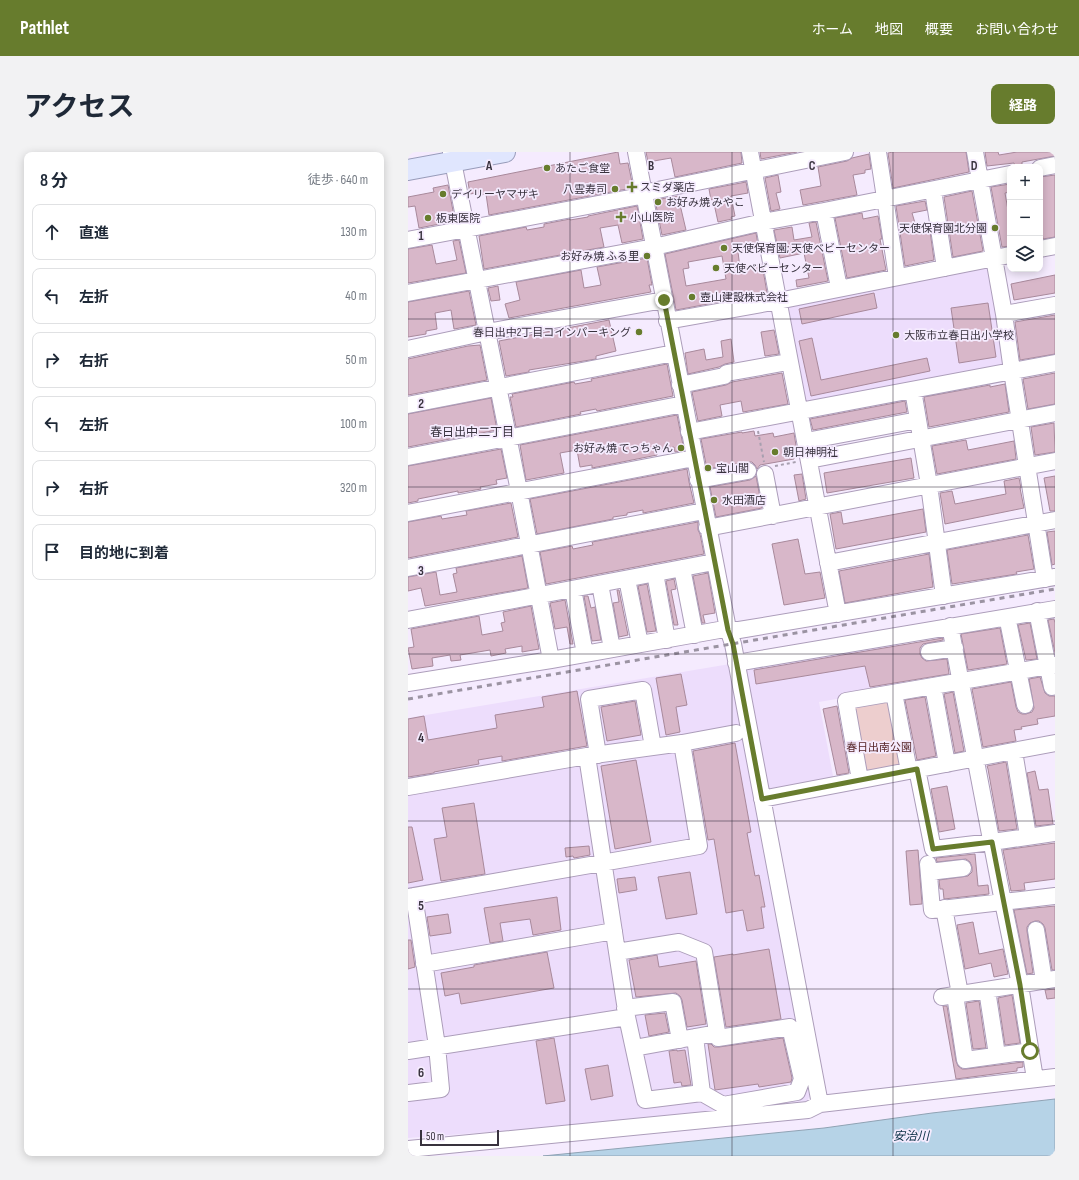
<!DOCTYPE html>
<html lang="ja">
<head>
<meta charset="utf-8">
<style>
  body { margin:0; font-family:"Sofia Sans Condensed","Noto Sans JP",sans-serif; background:#f2f2f3; color:#1f2937 }
  .controls { position:absolute; right:12px; top:12px; display:grid; overflow:hidden; border-radius:8px; box-shadow:0 2px 10px #0003 }
  .controls button { width:36px; height:36px; display:grid; place-items:center; padding:0; border:0; border-bottom:1px solid #e0e1e3; background:#fff; color:#1f2937; font:20px sans-serif }
  .scale { position:absolute; left:12px; bottom:10px; width:79px; box-sizing:border-box; padding-left:4px; border:2px solid #38323e; border-top:0; font-size:11px; line-height:14px; white-space:nowrap; color:#38323e; -webkit-text-stroke:3px #f5ebfe; paint-order:stroke }
  .stop { position:absolute; width:12px; height:12px; margin:-9px; border:3px solid #677c2d; border-radius:50%; background:#fff }
  .stop.end { background:#677c2d; border-color:#fff; box-shadow:0 1px 4px #0008 }
  .list { margin:0; padding:0; list-style:none }
  h2 { display:flex; justify-content:space-between; align-items:center; height:52px; margin:0; padding:0 16px; font-size:17px }
  h2 small { font-size:13px; font-weight:400; color:#747a83 }
  .list li { display:grid; grid-template-columns:26px 1fr auto; gap:12px; align-items:center; box-sizing:border-box; height:56px; margin:0 8px 8px; padding:0 8px; border:1px solid #e0e1e3; border-radius:8px }
  .list b { display:block; font-size:15px; white-space:nowrap }
  .list em { font-size:13px; font-style:normal; color:#747a83 }
  .icon { flex:none; width:22px; height:22px; fill:none; stroke:currentColor; stroke-width:2; stroke-linecap:round; stroke-linejoin:round }
  .map { position:relative; flex:none; width:647px; height:1004px; overflow:hidden; border-radius:8px }
  header { display:flex; align-items:center; gap:24px; box-sizing:border-box; height:56px; padding:0 20px; background:#677c2d; color:#fff }
  header strong { font-size:19px }
  nav { display:flex; gap:22px; margin-inline-start:auto; font-size:14px }
  .intro { display:flex; align-items:center; justify-content:space-between; box-sizing:border-box; height:96px; padding:0 24px }
  h1 { margin:0; font-size:28px }
  .button { padding:10px 18px; border-radius:8px; background:#677c2d; color:#fff; font-size:14px; font-weight:700 }
  main { display:flex; gap:24px; padding:0 24px }
  aside { flex:1; background:#fff; border-radius:8px; box-shadow:0 2px 10px #0003 }
  .map>svg:first-child { display:block }
</style>
</head>
<body>
<header>
<strong>Pathlet</strong>
<nav><a>ホーム</a><a>地図</a><a>概要</a><a>お問い合わせ</a></nav>
</header>
<div class="intro"><h1>アクセス</h1><a class="button">経路</a></div>
<main>
<aside>
<h2>8 分<small>徒歩 · 640 m</small></h2>
<ul class="list">
<li><svg class="icon" aria-label="ahead" viewBox="0 0 24 24"><path d="M12 20V5M6 11l6-6 6 6"/></svg><div><b>直進</b></div><em>130 m</em></li>
<li><svg class="icon" aria-label="left" viewBox="0 0 24 24"><path d="M17 20v-9H6M10 6l-5 5 5 5"/></svg><div><b>左折</b></div><em>40 m</em></li>
<li><svg class="icon" aria-label="right" viewBox="0 0 24 24"><path d="M7 20v-9h11M14 6l5 5-5 5"/></svg><div><b>右折</b></div><em>50 m</em></li>
<li><svg class="icon" aria-label="left" viewBox="0 0 24 24"><path d="M17 20v-9H6M10 6l-5 5 5 5"/></svg><div><b>左折</b></div><em>100 m</em></li>
<li><svg class="icon" aria-label="right" viewBox="0 0 24 24"><path d="M7 20v-9h11M14 6l5 5-5 5"/></svg><div><b>右折</b></div><em>320 m</em></li>
<li><svg class="icon" aria-label="arrive" viewBox="0 0 24 24"><path d="M6 21V4h12l-3 4 3 4H6"/></svg><div><b>目的地に到着</b></div></li>
</ul>
</aside>
<div class="map">
<svg width="647" height="1004" viewBox="0 0 647 1004">
  <rect width="100%" height="100%" fill="#f5ebfe"/>
  <!-- built -->
  <path fill="#edddfc" d="M577,113L583,115L596,215L400,252L395,250L379,152Z
    M488,488L498,535L411,550L426,629L362,642L337,515Z
    M322,512L404,940L399,949L136,976L0,986V566Z"/>
  <!-- green -->
  <path fill="#edcece" d="M483,546L493,615L460,621L454,619L443,552Z"/>
  <!-- water -->
  <path fill="#b6d3e7" stroke="#90a3b4" d="M647,947V1004H135L416,976L524,961Z"/>
  <!-- building -->
  <path fill="#d8b7c9" stroke="#a8899b" fill-rule="evenodd" d="M210,0L212,12L220,11L225,35L224,36L81,63L78,42L68,44V41L62,42L60,30Z
    M238,0H333L334,11L267,25L263,6L240,10Z
    M352,0H389L353,7Z
    M485,0H558L561,20L485,36L480,1Z
    M577,0H590L591,3L609,0H647V4L614,10V13L607,15L606,11L579,14Z
    M461,2L463,17L457,18V21L445,23L449,43L395,53L392,38L413,34L410,15L439,9L444,6Z
    M370,23L373,40L368,41L372,57L363,59L357,26Z
    M647,23V85L635,87L632,69V25Z
    M338,30L340,41L323,44L327,64L323,65L324,67L310,70L305,47L303,48L301,37Z
    M602,32V40L597,41L601,64H602V94L594,95L583,35Z
    M40,33L47,69L11,76L7,54L0,55V45L26,40L25,36Z
    M564,39L575,99L545,105L536,45Z
    M270,44L278,78L254,83L247,48Z
    M517,49L519,58L504,61L510,81L522,79L526,108L497,114L488,54Z
    M229,54L235,87L214,91L210,73L192,76L196,95L76,117L71,84L118,75L119,78L136,75V72L162,67V68L180,65V64Z
    M454,61L455,67L470,64L474,87H472L478,118L439,126L427,66Z
    M408,70L420,129L389,135L388,128L401,126L396,101L372,106L366,78L384,75L386,88L404,85L401,71Z
    M348,81L350,93L336,95L337,99L330,100L332,116L354,112L359,141L268,158L257,102ZM314,104L318,127L278,134L275,117L281,116L280,110Z
    M51,88L58,121L0,131V97L24,93L28,112L49,108L45,89Z
    M239,106L244,133H241L243,140L101,166L97,152L112,148L108,130L173,118L176,136L193,133L189,115Z
    M647,123V141L606,148L603,132Z
    M90,134L92,148L83,149L80,136Z
    M61,139L68,173L46,177L43,158L27,161L29,177L18,179V182L0,185V150Z
    M466,141L469,156L394,172L391,157Z
    M580,151L588,205L551,211L543,156Z
    M647,163V202L612,208L607,170Z
    M201,168L208,199L188,204V207L121,218V220L98,224L91,189Z
    M366,178L371,202L357,204L353,180Z
    M404,186L413,228L519,206L522,219L403,244L391,189Z
    M323,187L326,210L317,212L311,215L280,222L277,201L296,197L298,208L315,205L313,189Z
    M72,193L79,228L0,243V207L60,194Z
    M259,212L265,244L189,259L188,257L172,260L173,262L108,275L102,245H105L104,242L166,230L167,232L184,229L183,227Z
    M374,221L380,252L335,260L333,249L312,253L314,264L290,269L284,240L318,233L324,230Z
    M647,221V252L620,257L615,227Z
    M597,232L601,260L521,275L516,245L582,233V235Z
    M83,246L89,278L0,295V262Z
    M497,249L499,260L405,278L402,267Z
    M269,263L276,298L267,300L266,295L248,298L249,303L184,316V313L172,315L169,298L152,301L156,321L118,328L112,293Z
    M646,271L647,300L627,303L623,275Z
    M346,279L347,284L365,281L366,285L386,281L389,300L385,301L386,307L352,313L349,317L347,313L344,310H339L299,317L293,287L334,280V281Z
    M558,288L560,298L606,289L608,307L529,322L524,294Z
    M93,297L99,326L88,328L89,332L72,335L73,337L50,341V339L10,347V349L0,351V314Z
    M503,306L506,326L419,341L416,321Z
    M279,317L281,330L286,351L235,361V358L219,361V363L205,365V367L129,382L122,347Z
    M394,322L398,347L391,349L386,323Z
    M348,324L354,356L308,365L302,335L342,328Z
    M647,324V359H642L636,326Z
    M611,326L613,336H612L616,356L537,372L532,341L544,339L547,352L598,342L596,329Z
    M103,351L110,385L0,406V370L33,364L34,367L59,363L58,359Z
    M515,357L518,380L428,397L422,362L433,360L435,372Z
    M290,370V378L292,382L296,402L138,432L132,400L164,394L165,397L185,393L184,390Z
    M647,379V412L644,413L639,380Z
    M620,383L626,417L608,420L609,422L544,432L539,398Z
    M390,387L397,422L412,420L417,446L376,453L364,392Z
    M521,402L525,435L437,451L431,419Z
    M114,404L120,436L17,454L13,436L0,439V425L28,420L32,443L49,440L45,422L49,421L48,416Z
    M300,421L307,461L295,463L297,471H294L285,424Z
    M266,427L268,437L263,438L270,473H266L258,429Z
    M239,432L248,479L239,480L230,434Z
    M209,438H211L220,483L211,485L205,451L211,450Z
    M176,444H180L183,456L187,455L193,488L184,489Z
    M157,448L165,492H162L159,475L147,477L142,451Z
    M123,454L131,497L114,500V494L97,497L98,501L83,504L82,498L52,503L53,508L43,509L42,503L24,506L25,514L4,517L0,496L6,495L3,477L71,464L74,483L95,479L93,471L97,470L95,460Z
    M646,467L647,471V501L640,468Z
    M622,471L629,507L618,508L610,473Z
    M592,476L599,512L560,518L553,482Z
    M535,486V488L515,492L512,496V502L514,506L518,509L539,507L541,522L462,535L457,514L348,532L346,518Z
    M273,522L279,553L268,555L272,580L258,583L248,526Z
    M632,525L637,541L641,544H647V564L629,567L630,572L613,575L614,577L606,578L608,589L575,595L564,537L603,530L608,555L610,560L614,562H618L624,560L626,556L621,527Z
    M169,539L179,594L94,609V604L70,608L71,612L26,620V621L0,625V567L16,564L20,588L89,576L87,563L136,555L134,545Z
    M545,540L556,599L547,601L536,542Z
    M517,545L528,604L509,608L497,548Z
    M227,549L233,583L199,589L193,555Z
    M429,554L441,621L429,623L415,557Z
    M327,591L343,680L339,681L347,724L351,723L357,755H353L356,776L339,779L335,758L318,761L306,687L300,688L285,599Z
    M228,608L243,690L207,697L193,614Z
    M598,610L609,677L591,679L580,617L579,614Z
    M627,619L631,638L640,637L645,672L628,674L619,621Z
    M539,634L547,677L531,680L523,637Z
    M66,651L77,722L33,729L26,687L39,685L34,656Z
    M0,675H4L15,728L0,731Z
    M647,691V727L616,731L617,738L603,739L595,698Z
    M181,694L182,703L166,706L165,704L158,705L157,696Z
    M510,698L514,752L502,753L498,699Z
    M567,702L570,734L580,733L581,742L536,747L535,737H532L531,728L560,724L564,720V715L562,710L558,707L529,710L528,706Z
    M282,720L289,762L258,767L250,725Z
    M227,725L229,738L211,741L209,727Z
    M149,745L153,778L125,783L122,767L92,771L95,789L82,791L76,756Z
    M647,754V818H644L637,776L635,772L631,769H627L622,771L619,775V779L625,821L619,822L606,758Z
    M40,762L43,781L22,784L19,765Z
    M565,770L571,802L595,797L600,822L586,825L583,811L557,817L549,773Z
    M0,788H3L7,815L0,817Z
    M361,797L373,867L318,875L306,805L325,802V803Z
    M139,800L146,836L53,852L51,841L37,844L33,821L66,815V813Z
    M249,803L251,815L288,809L298,872L279,875L274,848L272,844L268,841L228,845L221,808Z
    M647,837V846L639,847L637,838Z
    M604,843L612,891L597,893L590,846Z
    M571,849L578,896L565,897L558,851Z
    M535,854H539L548,909L550,914L554,917H558L615,910V915L609,916V919L548,927Z
    M257,861L261,880L241,884L237,863Z
    M146,886L157,949L138,952L128,889Z
    M375,886L384,926L383,930L351,935L350,932L307,938L300,892H303L306,895H311Z
    M269,898V899L277,898L283,933L274,934L273,930L266,931L261,899Z
    M200,913L205,944L183,948L177,917Z"/>
  <g fill="none" stroke-linecap="round" stroke-linejoin="round">
    <defs>
      <path id="minor" d="M43,0L111,339L143,508
        M228,0L320,477L325,492L412,952
        M342,0L430,462
        M470,0L489,125
        M567,0L596,162L604,219L637,427
        M632,16L647,13
        M525,38L537,116
        M416,59L431,136
        M0,88L227,45L235,41L437,0
        M632,97L647,94
        M0,141L246,95L355,70L416,59L602,22
        M596,162L647,153
        M259,169L370,149L602,103
        M0,197L79,180L256,148
        M272,233L316,224L319,221L380,210
        M505,238L521,333L536,444
        M0,253L266,201
        M281,280L647,211
        M398,289L510,268
        M0,305L276,252
        M401,308L647,261
        M357,322L365,364
        M290,328L340,319
        M0,361L286,306
        M299,376L647,309
        M420,411L647,368
        M0,416L296,359
        M274,416L287,483
        M247,421L259,488
        M219,427L232,492
        M192,432L204,497
        M165,437L177,502
        M629,459L644,535L647,534
        M0,468L306,410
        M542,474L595,750L612,833L627,927
        M601,474L617,553
        M521,500L547,496
        M328,511L647,457
        M0,531L143,508L311,478H331L647,425
        M525,534L539,612
        M486,541L501,619
        M274,591L328,581
        M606,599L620,684
        M190,603L181,547L235,538L245,595
        M509,617L525,697L584,690L647,681
        M452,628L438,549L647,513
        M0,635L179,604L274,591L291,694L0,745
        M354,647L647,591
        M520,712L524,758L647,744
        M521,720L555,716
        M536,756L552,842
        M628,778L636,829
        M209,800L271,790L296,800L310,886L382,875L394,927L389,940L315,953L294,941L237,948L219,865
        M16,812L206,779
        M579,838L589,903
        M547,843L557,908L623,899
        M534,845L647,827
        M217,856L265,850L272,888
        M287,885L294,941
        M226,896L309,881
        M0,899L219,865L179,604
        M0,941L33,937L29,894L6,744
        M0,997L400,958L412,952L647,925"/>
      <path id="major" d="M0,18L97,0"/>
    </defs>
    <!-- minor casing -->
    <use href="#minor" stroke="#ac9dba" stroke-width="18"/>
    <!-- major casing -->
    <use href="#major" stroke="#989cba" stroke-width="22"/>
    <!-- path -->
    <path stroke="#a79faf" stroke-width="2" stroke-dasharray="3 3" stroke-linecap="butt" d="M350,279L356,310
      M367,314L388,310"/>
    <!-- minor -->
    <use href="#minor" stroke="#fff" stroke-width="16"/>
    <!-- major -->
    <use href="#major" stroke="#e0e6fe" stroke-width="20"/>
    <!-- rail -->
    <path stroke="#9b93a2" stroke-width="3" stroke-dasharray="5 5" stroke-linecap="butt" d="M0,547L647,437"/>
  </g>
  <g fill="none" stroke-linecap="round" stroke-linejoin="round">
    <!-- route -->
    <path stroke="#677c2d" stroke-width="5" d="M256,148L320,478L325,492L354,647L509,617L525,697L584,690L612,833L622,899"/>
  </g>
  <!-- grid -->
  <path fill="none" stroke="#38323e" stroke-width="1" stroke-opacity="0.55" d="M162,0V1004M324,0V1004M485,0V1004M0,167H647M0,335H647M0,502H647M0,669H647M0,837H647"/>
  <!-- markers -->
  <g fill="#677c2d" stroke="#f5ebfe" stroke-width="1.5">
    <circle cx="139" cy="16" r="4"/>
    <path d="M222 29h4v4h4v4h-4v4h-4v-4h-4v-4h4z"/>
    <circle cx="207" cy="37" r="4"/>
    <circle cx="35" cy="42" r="4"/>
    <circle cx="250" cy="50" r="4"/>
    <path d="M211 59h4v4h4v4h-4v4h-4v-4h-4v-4h4z"/>
    <circle cx="20" cy="66" r="4"/>
    <circle cx="587" cy="76" r="4"/>
    <circle cx="316" cy="96" r="4"/>
    <circle cx="239" cy="104" r="4"/>
    <circle cx="308" cy="116" r="4"/>
    <circle cx="284" cy="145" r="4"/>
    <circle cx="231" cy="180" r="4"/>
    <circle cx="488" cy="183" r="4"/>
    <circle cx="273" cy="296" r="4"/>
    <circle cx="367" cy="300" r="4"/>
    <circle cx="300" cy="316" r="4"/>
    <circle cx="306" cy="348" r="4"/>
  </g>
  <g text-anchor="middle" dominant-baseline="central" stroke-width="3.5" stroke-linejoin="round" paint-order="stroke">
    <!-- poi labels -->
    <g font-size="11" fill="#38323e" stroke="#f5ebfe" text-anchor="start">
      <text x="147" y="16">あたご食堂</text>
      <text x="232" y="35">スミダ薬店</text>
      <text x="199" y="37" text-anchor="end">八雲寿司</text>
      <text x="43" y="42">デイリーヤマザキ</text>
      <text x="258" y="50">お好み焼 みやこ</text>
      <text x="222" y="65">小山医院</text>
      <text x="28" y="66">板東医院</text>
      <text x="579" y="76" text-anchor="end">天使保育園北分園</text>
      <text x="324" y="96">天使保育園; 天使ベビーセンター</text>
      <text x="231" y="104" text-anchor="end">お好み焼 ふる里</text>
      <text x="316" y="116">天使ベビーセンター</text>
      <text x="292" y="145">壺山建設株式会社</text>
      <text x="223" y="180" text-anchor="end">春日出中2丁目コインパーキング</text>
      <text x="496" y="183">大阪市立春日出小学校</text>
      <text x="265" y="296" text-anchor="end">お好み焼 てっちゃん</text>
      <text x="375" y="300">朝日神明社</text>
      <text x="308" y="316">宝山閣</text>
      <text x="314" y="348">水田酒店</text>
    </g>
    <!-- park labels -->
    <g font-size="11" fill="#572629" stroke="#f5ebfe">
      <text x="471" y="595">春日出南公園</text>
    </g>
    <!-- neighbourhood labels -->
    <g font-size="12" fill="#38323e" stroke="#f5ebfe">
      <text x="64" y="280">春日出中二丁目</text>
    </g>
    <!-- water labels -->
    <g font-size="12" font-style="italic" fill="#072d43" stroke="#f5ebfe">
      <text x="503" y="984">安治川</text>
    </g>
  </g>
  <g font-size="13" text-anchor="middle" font-weight="bold" fill="#38323e" stroke="#f5ebfe" stroke-width="3.5" stroke-linejoin="round" paint-order="stroke">
    <text x="81" y="18">A</text>
    <text x="243" y="18">B</text>
    <text x="404" y="18">C</text>
    <text x="566" y="18">D</text>
    <text x="13" y="88">1</text>
    <text x="13" y="256">2</text>
    <text x="13" y="423">3</text>
    <text x="13" y="590">4</text>
    <text x="13" y="758">5</text>
    <text x="13" y="925">6</text>
  </g>
</svg>
<div class="controls">
<button>+</button>
<button>−</button>
<button><svg class="icon" aria-label="layers" viewBox="0 0 24 24"><path d="M12 4l9 5-9 5-9-5zM3 14l9 5 9-5"/></svg></button>
</div>
<div class="scale">50 m</div>
<div class="stop" style="left:622px;top:899px"></div>
<div class="stop end" style="left:256px;top:148px"></div>
</div>
</main>
</body>
</html>
